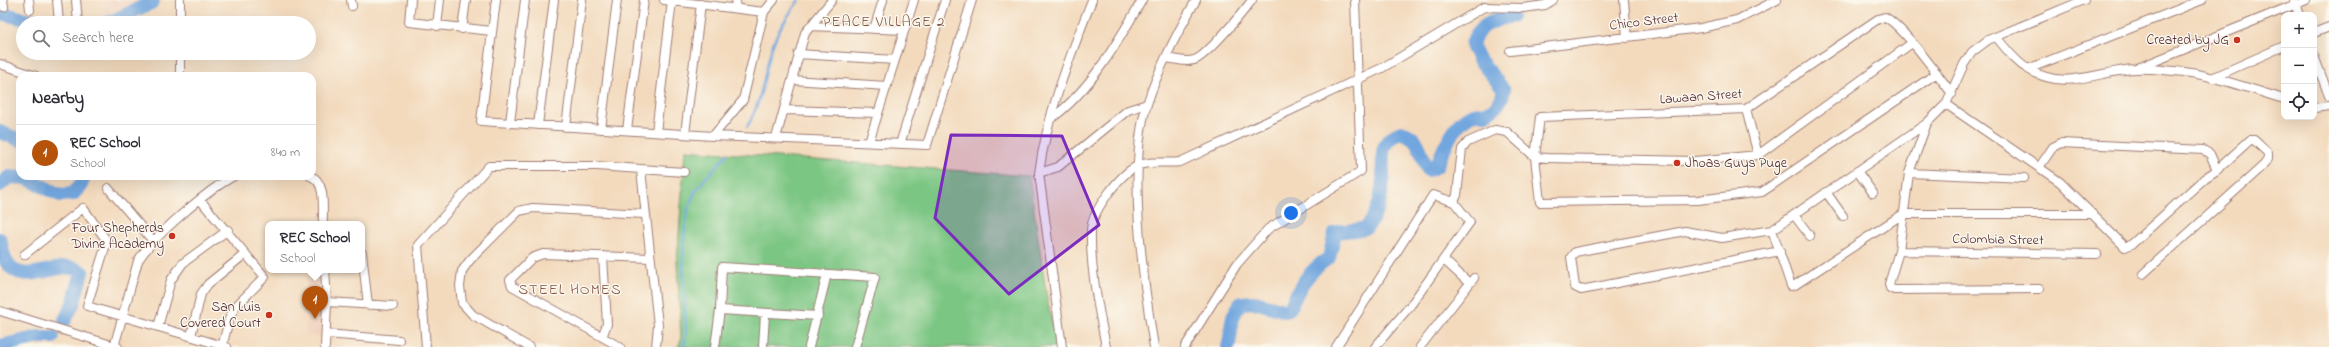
<!DOCTYPE html>
<html lang="en">
<head>
<meta charset="utf-8">
<style>
  body { margin:0; font-family:"Indie Flower",sans-serif; background:#f2f2f3; color:#2b2b33 }
  .controls { position:absolute; right:12px; top:12px; display:grid; overflow:hidden; border-radius:8px; box-shadow:0 4px 16px #0002 }
  .controls button { width:36px; height:36px; display:grid; place-items:center; padding:0; border:0; border-bottom:1px solid #e1e1e2; background:#fff; color:#2b2b33; font:20px sans-serif }
  .you { position:absolute; left:1291px; top:213px; width:14px; height:14px; margin:-10px; border:3px solid #fff; border-radius:50%; background:#1a73e8; box-shadow:0 0 0 6px #1a73e833 }
  .badge { display:grid; place-items:center; width:26px; height:26px; border-radius:50%; background:#b45309; color:#fff; font-size:13px; font-weight:700 }
  .pin { position:absolute; translate:-50% -33px; filter:drop-shadow(0 1px 2px #0008) }
  .pin::after { content:''; position:absolute; top:21px; width:14px; height:12px; background:inherit; clip-path:polygon(0 0,100% 0,50% 100%) }
  .popup { position:absolute; left:265px; top:221px; width:100px; height:52px; box-sizing:border-box; display:grid; place-content:center; border-radius:8px; background:#fff; filter:drop-shadow(0 1px 3px #0005); font-size:13px; white-space:nowrap; color:#7c7c81 }
  .popup b { font-size:15px; color:#2b2b33 }
  .popup::after { content:''; position:absolute; left:50%; top:100%; margin-left:-8px; border:8px solid transparent; border-top-color:#fff }
  .list { margin:0; padding:0; list-style:none }
  h2 { display:flex; justify-content:space-between; align-items:center; height:52px; margin:0; padding:0 16px; font-size:17px }
  h2 small { font-size:13px; font-weight:400; color:#7c7c81 }
  .list li { display:grid; grid-template-columns:26px 1fr auto; gap:12px; align-items:center; box-sizing:border-box; height:56px; padding:0 16px; border-top:1px solid #e1e1e2 }
  .list b { display:block; font-size:15px; white-space:nowrap }
  .list p { margin:0; font-size:13px; white-space:nowrap; color:#7c7c81 }
  .list em { font-size:13px; font-style:normal; color:#7c7c81 }
  .icon { flex:none; width:22px; height:22px; fill:none; stroke:currentColor; stroke-width:2; stroke-linecap:round; stroke-linejoin:round }
  .map { position:relative; flex:none; width:2329px; height:347px; overflow:hidden }
  .search { position:absolute; background:#fff; box-shadow:0 4px 16px #0002; left:16px; top:16px; width:300px; height:44px; display:flex; align-items:center; gap:10px; box-sizing:border-box; padding:0 14px; border-radius:22px; color:#7c7c81; font-size:15px }
  .panel { position:absolute; background:#fff; box-shadow:0 4px 16px #0002; left:16px; top:72px; width:300px; height:108px; border-radius:12px }
  .map>svg:first-child { display:block }
</style>
</head>
<body>
<div class="map">
<svg width="2329" height="347" viewBox="0 0 2329 347">
  <rect width="100%" height="100%" fill="#fbf7ec"/>
  <filter id="ink" filterUnits="userSpaceOnUse"><feTurbulence type="fractalNoise" baseFrequency=".025" numOctaves="2"/><feDisplacementMap in="SourceGraphic" scale="8" xChannelSelector="R" yChannelSelector="G"/><feConvolveMatrix kernelMatrix="1 2 1 2 8 2 1 2 1" color-interpolation-filters="sRGB"/></filter>
  <filter id="wash" filterUnits="userSpaceOnUse"><feTurbulence type="fractalNoise" baseFrequency=".012" numOctaves="4" result="noise"/><feDisplacementMap in="SourceGraphic" scale="16" xChannelSelector="R" yChannelSelector="G"/><feGaussianBlur stdDeviation="0.9" result="paint"/><feColorMatrix in="noise" values="0 0 0 0 0 0 0 0 0 0 0 0 0 0 0 0 0 1.4 0 .05"/><feComposite in="paint" operator="in"/></filter>
  <g filter="url(#wash)">
    <rect width="100%" height="100%" fill="#f3dabd"/>
    <!-- built -->
    <path fill="#f0d0bc" d="M105,0H150L105,20Z
      M324,278L325,304L322,337L306,335V279Z"/>
    <!-- green -->
    <path fill="#7cc683" stroke="#637257" d="M685,150L1029,176L1047,298L1057,347H678L681,339L677,262Z"/>
    <g fill="none" stroke-linecap="round" stroke-linejoin="round">
      <!-- stream -->
      <path stroke="#71a6de" stroke-width="2.5" d="M747,127C761,103 763,80 770,54C775,33 787,17 799,0
        M684,347L686,334C685,296 677,228 694,194C702,180 717,167 727,154"/>
      <!-- river -->
      <path stroke="#71a6de" stroke-width="14" d="M0,13L42,23
        M108,23L151,3L153,0
        M0,132L20,140
        M0,185L9,177L26,178L60,195L73,194L81,185L84,176
        M0,239C2,246 3,257 7,263C26,290 60,256 82,272L73,304L65,320
        M0,346L39,337H53
        M1228,347C1234,328 1227,322 1241,303L1255,302L1286,311L1290,308C1299,287 1309,270 1329,258L1335,233C1345,229 1355,232 1365,228C1369,226 1372,220 1374,216C1380,205 1382,194 1383,181C1384,160 1376,142 1401,132C1423,139 1419,153 1428,170L1436,167C1444,148 1459,108 1485,114C1496,108 1501,103 1504,90L1478,58L1472,44C1477,25 1495,20 1512,16"/>
    </g>
  </g>
  <g filter="url(#ink)">
    <g fill="none" stroke-linecap="round" stroke-linejoin="round">
      <defs>
        <path id="minor" d="M3,0L4,7
          M29,0L30,10
          M57,0L59,23
          M76,0L78,23
          M180,0V23
          M351,0L352,6
          M411,0L409,22L492,31
          M496,0L481,121L713,136L927,145L972,0
          M664,0L764,12
          M1624,0L1627,38
          M2294,1L2299,15
          M735,8L736,0
          M437,26L440,0
          M810,26L904,30
          M462,29L466,0
          M874,29L883,0
          M2314,33L2329,27
          M1996,37C2006,48 2015,62 2028,69C2065,92 2097,71 2135,69C2148,68 2162,70 2175,71C2212,74 2249,89 2284,99
          M1510,51L1701,28L1737,20L1777,0
          M798,54L895,60
          M2314,56L2329,96
          M1166,58C1175,59 1185,63 1194,60C1205,58 1244,11 1252,0
          M0,64L36,76
          M2138,68L2306,0
          M2028,69L2202,0
          M1937,73L1762,192L1698,200L1540,202L1535,157L1540,117L1746,109L1878,19L1885,17C1903,26 1939,76 1952,94
          M180,76V53
          M2212,78L2284,46
          M792,80L887,86
          M1946,104L2060,182L2125,247L2132,244L2205,178L2217,170L2250,140H2254L2268,153V159L2264,165L2143,274
          M2314,108L2329,106
          M1746,109L1758,155
          M785,110L878,113
          M1052,118C1090,91 1119,40 1142,0
          M510,123L525,0
          M538,125L554,0
          M566,127L582,0
          M601,129L617,0
          M627,130L644,0
          M656,132L672,1
          M685,134L701,4
          M713,136L743,100L764,12L774,0
          M776,138L805,33L832,0
          M869,142L914,0
          M900,144L945,0
          M2040,166L2053,147L2061,143L2203,150L2210,154L2217,170
          M641,170L658,325L656,347
          M1857,171L1873,193
          M1039,173L1058,167L1128,110L1147,104
          M1909,173L2024,178
          M310,176C327,181 322,209 323,224
          M108,188L153,241
          M1826,192L1843,216
          M201,201L265,277L236,306L230,316L222,347
          M1454,202L1457,195L1462,149L1468,142L1495,130L1507,132L1535,157L1547,158L1695,161L1758,155L1912,43
          M1794,215L1810,236
          M1772,230L1791,286L1795,285L1903,214H2093
          M1780,251L1581,290L1575,287L1571,257L1575,252L1685,231L1722,238L1772,230L1927,123
          M1899,251L2097,254
          M362,253L368,305
          M24,255L83,208L107,241L87,306L227,347
          M1444,260L1469,283
          M2039,289L1894,290L1890,288L1889,284L1899,251L1909,173L1927,123L1946,104L1964,64L1972,52L1988,40L2084,0
          M327,302L393,306
          M720,310L818,316
          M0,311L118,347
          M158,327L171,280L183,263L228,230
          M326,334L399,340
          M191,336L201,294L208,284L245,254
          M602,337L607,324L603,256
          M114,347L138,261C152,237 209,189 234,176
          M325,347L327,302L325,270
          M426,347L418,245L489,166H597L684,172
          M529,347L473,315L462,303L460,286L462,271L470,260L519,211L533,208L644,214
          M620,347L512,286L510,280L532,258L543,254L650,258
          M715,347L720,310L722,267L875,277L855,347
          M763,347L765,314
          M809,347L827,274
          M1062,347L1039,173C1047,114 1070,56 1092,0
          M1106,347C1099,310 1090,270 1091,231C1091,212 1120,174 1137,166C1150,160 1166,164 1180,162L1382,68L1484,7L1523,8L1545,5L1553,0
          M1154,347C1143,280 1127,168 1147,104C1159,67 1177,33 1196,0
          M1185,347L1237,264L1268,229L1361,171L1355,0
          M1336,347L1433,195L1454,202L1470,222L1410,306L1375,347
          M1420,347L1474,278"/>
      </defs>
      <!-- minor casing -->
      <use href="#minor" stroke="#9e7c74" stroke-width="10"/>
      <!-- minor -->
      <use href="#minor" stroke="#fff" stroke-width="8"/>
    </g>
  </g>
  <!-- marked area -->
  <path fill="#7b2cbf" fill-opacity="0.2" stroke="#7b2cbf" stroke-width="3" stroke-linejoin="round" d="M951,135L1062,136L1099,225L1009,294L935,218Z"/>
  <!-- markers -->
  <g fill="#c8321e" stroke="#fbf7ec" stroke-width="1.5">
    <circle cx="2237" cy="40" r="4"/>
    <circle cx="1677" cy="163" r="4"/>
    <circle cx="172" cy="236" r="4"/>
    <circle cx="269" cy="315" r="4"/>
  </g>
  <g text-anchor="middle" dominant-baseline="central" stroke-width="3" stroke-linejoin="round" paint-order="stroke">
    <!-- street labels -->
    <g font-size="14" fill="#4a1f2b" stroke="#fbf7ec">
      <text transform="translate(1644 22) rotate(-7)">Chico Street</text>
      <text transform="translate(1701 97) rotate(-4)">Lawaan Street</text>
      <text transform="translate(1998 240) rotate(1)">Colombia Street</text>
    </g>
    <!-- poi labels -->
    <g font-size="14" fill="#4a1f2b" stroke="#fbf7ec" text-anchor="end">
      <text x="2229" y="40">Created by JG</text>
      <text x="1685" y="163" text-anchor="start">Jhoas Guys Puge</text>
      <text x="164" y="228">Four Shepherds<tspan x="164" dy="16">Divine Academy</tspan></text>
      <text x="261" y="307">San Luis<tspan x="261" dy="16">Covered Court</tspan></text>
    </g>
    <!-- neighbourhood labels -->
    <g font-size="15" letter-spacing="1" fill="#825449" stroke="#fbf7ec">
      <text x="884" y="22">PEACE VILLAGE 2</text>
      <text x="570" y="290">STEEL HOMES</text>
    </g>
  </g>
</svg>
<div class="controls">
<button>+</button>
<button>−</button>
<button><svg class="icon" aria-label="locate" viewBox="0 0 24 24"><circle cx="12" cy="12" r="6"/><path d="M12 2v4M12 18v4M2 12h4M18 12h4"/></svg></button>
</div>
<div class="you"></div>
<div class="pin badge" style="left:315px;top:319px">1</div>
<div class="popup"><b>REC School</b>School</div>
<div class="search"><svg class="icon" aria-label="search" viewBox="0 0 24 24"><circle cx="10" cy="10" r="6"/><path d="M15 15l6 6"/></svg>Search here</div>
<section class="panel">
<h2>Nearby<small></small></h2>
<ul class="list">
<li><span class="badge">1</span><div><b>REC School</b><p>School</p></div><em>840 m</em></li>
</ul>
</section>
</div>
</body>
</html>
